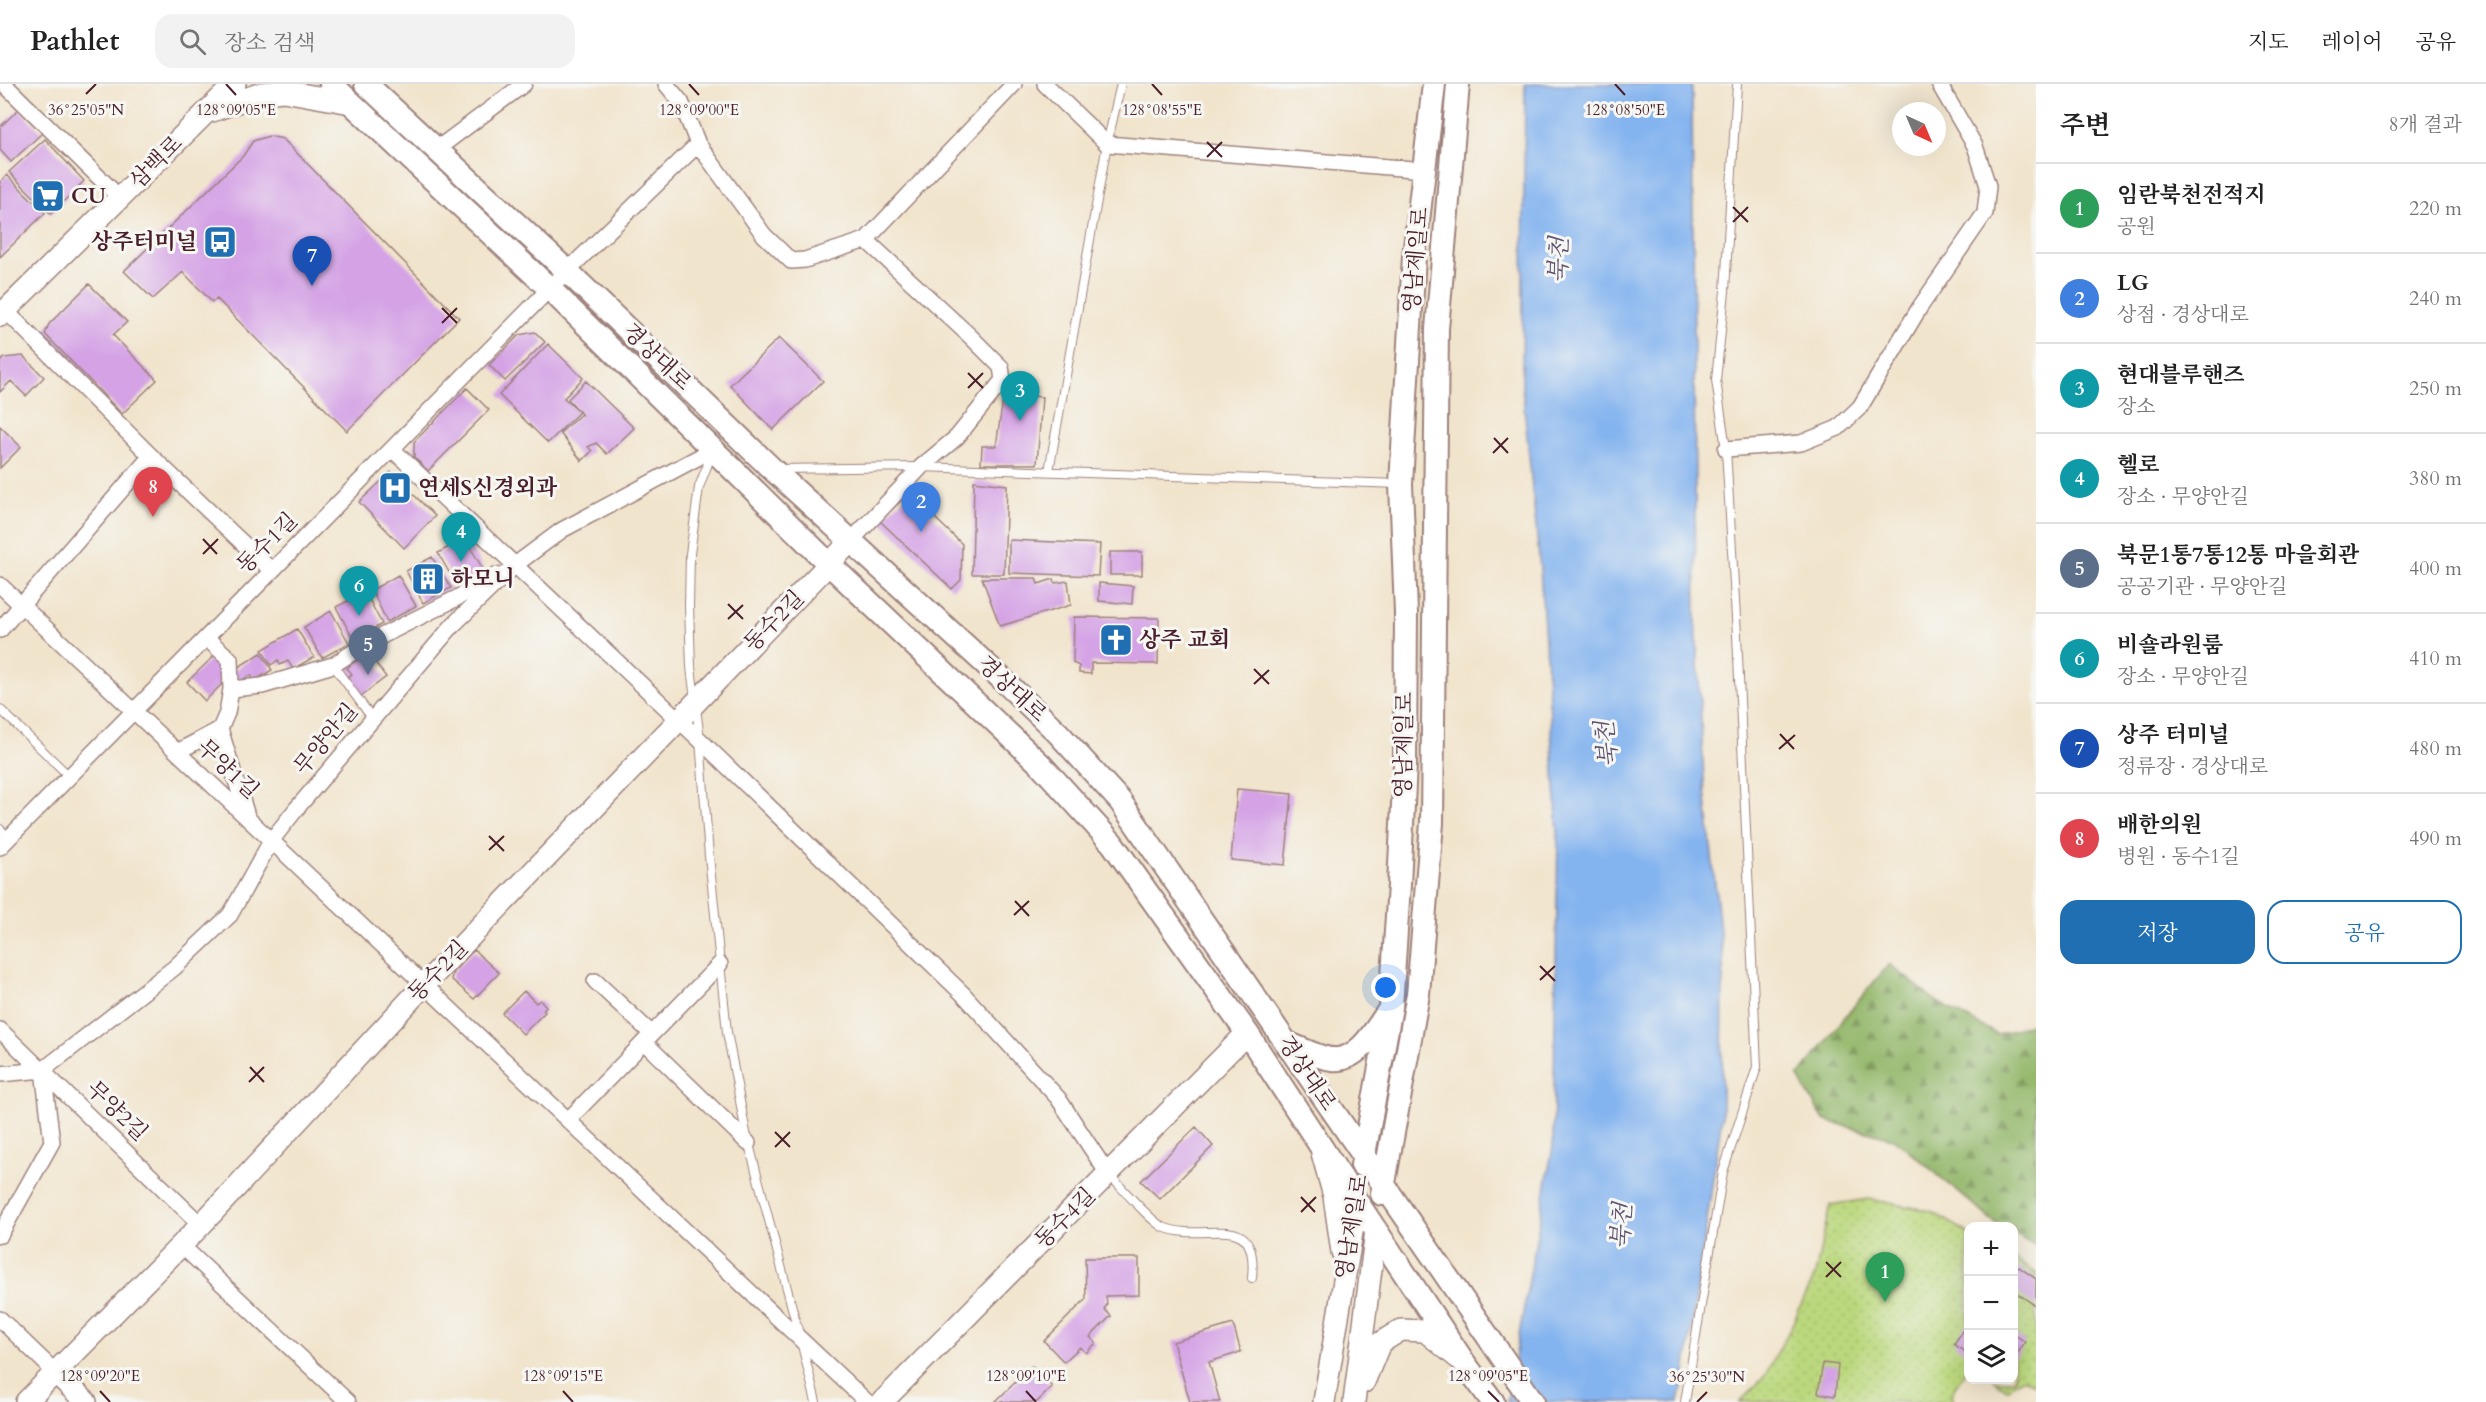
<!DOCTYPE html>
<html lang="ko">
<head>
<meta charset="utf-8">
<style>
  body { margin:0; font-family:Cardo,"Noto Serif KR",serif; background:#f2f2f2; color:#222 }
  .controls { position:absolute; right:18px; bottom:18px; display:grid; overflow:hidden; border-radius:12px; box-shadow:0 6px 24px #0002 }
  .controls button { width:54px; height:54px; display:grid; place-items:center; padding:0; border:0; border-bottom:2px solid #e0e0e0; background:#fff; color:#222; font:30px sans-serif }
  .compass { position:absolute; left:1892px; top:18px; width:54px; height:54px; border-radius:50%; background:#fff; box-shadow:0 6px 24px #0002; rotate:136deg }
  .you { position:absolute; left:1386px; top:904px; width:21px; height:21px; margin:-15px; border:4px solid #fff; border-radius:50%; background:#1a73e8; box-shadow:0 0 0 9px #1a73e833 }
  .badge { display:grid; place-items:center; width:39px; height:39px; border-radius:50%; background:#1f6fb2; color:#fff; font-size:20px; font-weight:700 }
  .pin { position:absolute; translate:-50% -50px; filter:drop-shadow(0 2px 3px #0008) }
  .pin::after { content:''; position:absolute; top:32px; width:21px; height:18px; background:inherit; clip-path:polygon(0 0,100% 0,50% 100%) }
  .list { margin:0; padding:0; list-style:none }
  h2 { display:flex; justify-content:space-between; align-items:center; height:78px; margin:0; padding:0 24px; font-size:26px }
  h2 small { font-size:20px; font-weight:400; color:#767676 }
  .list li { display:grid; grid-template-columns:39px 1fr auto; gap:18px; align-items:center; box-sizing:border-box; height:90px; padding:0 24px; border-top:2px solid #e0e0e0 }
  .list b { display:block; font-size:22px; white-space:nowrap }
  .list p { margin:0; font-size:20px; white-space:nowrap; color:#767676 }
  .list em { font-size:20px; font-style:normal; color:#767676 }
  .actions { display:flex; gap:12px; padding:18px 24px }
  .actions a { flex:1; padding:14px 0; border:2px solid #1f6fb2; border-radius:18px; text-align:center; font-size:21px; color:#1f6fb2 }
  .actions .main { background:#1f6fb2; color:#fff }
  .icon { flex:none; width:33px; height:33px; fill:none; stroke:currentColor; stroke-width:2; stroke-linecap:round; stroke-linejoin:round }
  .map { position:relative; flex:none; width:2036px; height:1318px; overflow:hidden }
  header { display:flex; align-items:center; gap:36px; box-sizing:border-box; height:84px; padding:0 30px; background:#fff; border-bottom:2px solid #e0e0e0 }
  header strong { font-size:28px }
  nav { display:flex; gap:33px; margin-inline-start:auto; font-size:21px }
  .search { width:420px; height:54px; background:#f2f2f2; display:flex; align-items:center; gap:15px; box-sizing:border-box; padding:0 21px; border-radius:18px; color:#767676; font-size:22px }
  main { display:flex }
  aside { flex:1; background:#fff }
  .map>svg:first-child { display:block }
</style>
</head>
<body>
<header>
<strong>Pathlet</strong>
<div class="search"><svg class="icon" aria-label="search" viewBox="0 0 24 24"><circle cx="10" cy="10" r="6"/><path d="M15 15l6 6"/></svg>장소 검색</div>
<nav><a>지도</a><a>레이어</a><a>공유</a></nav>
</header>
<main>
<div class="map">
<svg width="2036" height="1318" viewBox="0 0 2036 1318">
  <defs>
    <pattern id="green-dots" width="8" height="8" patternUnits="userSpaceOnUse" patternTransform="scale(1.5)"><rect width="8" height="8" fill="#bbd87d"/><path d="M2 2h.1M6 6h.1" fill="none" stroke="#a2b96c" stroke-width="1.8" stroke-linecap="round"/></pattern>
    <pattern id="forest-firs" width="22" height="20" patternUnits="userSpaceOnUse" patternTransform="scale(1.5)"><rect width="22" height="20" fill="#94b86c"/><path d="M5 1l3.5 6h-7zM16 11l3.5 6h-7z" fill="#7b9559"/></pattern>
  </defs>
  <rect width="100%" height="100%" fill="#f6f6f2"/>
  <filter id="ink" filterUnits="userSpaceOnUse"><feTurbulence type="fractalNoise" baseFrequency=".0167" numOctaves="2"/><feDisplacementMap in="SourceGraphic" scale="12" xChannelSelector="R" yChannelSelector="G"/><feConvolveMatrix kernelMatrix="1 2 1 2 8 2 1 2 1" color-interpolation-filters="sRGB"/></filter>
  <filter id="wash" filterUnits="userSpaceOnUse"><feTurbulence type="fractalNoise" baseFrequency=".008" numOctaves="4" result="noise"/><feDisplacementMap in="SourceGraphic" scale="24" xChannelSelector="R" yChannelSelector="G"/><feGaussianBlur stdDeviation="1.35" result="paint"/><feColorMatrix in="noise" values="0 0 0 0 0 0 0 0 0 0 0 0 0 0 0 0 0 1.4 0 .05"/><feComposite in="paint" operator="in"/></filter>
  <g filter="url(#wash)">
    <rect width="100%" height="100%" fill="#f1e4cc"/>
    <!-- green -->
    <path fill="url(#green-dots)" stroke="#827c54" stroke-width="1.5" d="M1869,1115L1931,1127L1968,1149V1282L1951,1310L1953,1318H1740L1764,1293L1790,1245L1815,1191L1830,1121Z
      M2014,1175L2036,1189V1301L2023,1294L2007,1305L1994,1296H2014Z"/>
    <!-- forest -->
    <path fill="url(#forest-firs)" stroke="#6f6c4c" stroke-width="1.5" d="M1889,880L1939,919L1998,951L2036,938V1162L2014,1149V1142H2002L1994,1138L1896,1056L1824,1036L1798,993L1844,934Z"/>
    <!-- water -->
    <path fill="#84b4ef" stroke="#676a8d" stroke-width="1.5" d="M1525,0H1692L1696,538L1704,696L1723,875L1722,1032L1685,1290L1679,1318H1507L1553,1062L1558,748L1540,484L1522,301Z"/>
    <g id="blocks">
      <!-- building -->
      <path fill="#d4a2e5" d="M19,25L42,49L11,78L0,66V43Z
        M269,52L283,55L459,234L347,347L217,215L212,218L183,188L153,215L124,187L243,72L253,57Z
        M45,55L84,97L51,130L9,88Z
        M7,91L45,129L0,173V98Z
        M89,200L127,238L113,251L157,296L122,330L45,250L49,240Z
        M535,248L545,258L505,297L489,281L519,251Z
        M779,254L823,297L773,346L730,301Z
        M548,260L583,294L564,314L579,328L548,359L499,311Z
        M23,272L44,293L26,312L11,297L0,308V278L4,274Z
        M586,297L634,344L607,370L596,359L588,363L592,367L582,377L560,349L581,330L583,332L568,315Z
        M467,304L489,326L428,387L414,373V358Z
        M1004,309L1042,313L1037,380H981L982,362H996Z
        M0,342L21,363L0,384Z
        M391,388L435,432L404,464L359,418Z
        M974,397L1007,401L1004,490H972Z
        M909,409L962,460L961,496L952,505L880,437Z
        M465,454L484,487L457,502L438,469Z
        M1009,456L1100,460L1098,492L1009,489Z
        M1110,468H1142V491H1110Z
        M432,473L451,504L423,519L406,487Z
        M398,491L416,522L387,538L372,506Z
        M982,494H1036L1038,500L1054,495L1055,499L1068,497L1071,521L1000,542Z
        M1099,499L1133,502L1132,520L1099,517Z
        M365,508L382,540L354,556L336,523Z
        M331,527L349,559L322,574L304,543Z
        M1074,533L1159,534L1158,580L1091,579V590L1079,589V582L1073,579Z
        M297,545L314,573L293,585L288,577L280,581L278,576L271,581L262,566Z
        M261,569L272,586L254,597L251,591L239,598L232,587Z
        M215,571L225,582L226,596L205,617L187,598Z
        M363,571L367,577L372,574L386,593L361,612L346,594L352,590L347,584Z
        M1237,705L1292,710L1285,781L1231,776Z
        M474,866L499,889L474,915L451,895L453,888Z
        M524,907L536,919L540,916L546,922L543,926L545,928L523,950L502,929Z
        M1196,1043L1213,1062L1160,1115L1141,1097Z
        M1085,1174H1139V1211L1106,1212L1107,1221L1104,1225L1111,1232L1090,1253L1096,1259L1086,1269L1080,1263L1064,1278L1044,1257L1086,1215Z
        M2019,1183L2036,1195V1222L2014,1207V1188Z
        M1968,1238V1270L1954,1260Z
        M1233,1240L1241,1268L1209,1278L1220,1318H1190L1173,1258Z
        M2014,1250L2025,1258L2014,1275Z
        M1823,1279L1838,1281L1835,1312L1818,1309Z
        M1032,1282L1052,1303L1037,1318H995Z"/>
    </g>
  </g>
  <g filter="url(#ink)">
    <use href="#blocks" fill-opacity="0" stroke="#9e827c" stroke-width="1.5"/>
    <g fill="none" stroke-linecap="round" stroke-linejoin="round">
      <defs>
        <path id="lane" d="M712,369L699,403L690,470L689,522L691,583L700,656L709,772L727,948L746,1049L799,1250
          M779,385L921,383L1399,400
          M1049,387L1107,60L1121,0
          M333,581L372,634
          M0,625L70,693
          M0,745L9,754
          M1109,1091C1121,1102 1150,1137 1163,1143C1205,1161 1259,1121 1252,1194
          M802,1261L816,1318
          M1685,1318L1723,1088L1757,983L1737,551L1726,365L1716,296L1725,207L1737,0"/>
        <path id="street" d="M4,0L120,114
          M666,0L681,18L698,60L764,151L791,177L805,176L866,156L971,253L1001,283L1003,296L957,353L921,383L850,458
          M1045,0L1107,60L1425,86
          M437,65L524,0
          M866,156L1014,0
          M5,226L151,372L272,487
          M392,365L700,656L964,911L1058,1014L1108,1090
          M1726,365L1801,359L1838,344L1860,323L1920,223L1985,129L1988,102L1975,62L1939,0
          M0,501L867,1318
          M0,546L151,372
          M206,554L230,575L231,605L262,602L333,581L366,560L457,514L496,491
          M231,605L227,629L220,645L247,732
          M177,668L220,645
          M0,763L567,187L698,60
          M595,897L652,950
          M0,946L201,1141
          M645,959L748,1059
          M0,990L43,986L174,884L230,831L271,757L297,724L453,541L515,481L562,446L714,365
          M568,1036L720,880
          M0,1151L52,1058L43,986
          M181,1161L348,1318
          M0,1235L56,1289"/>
        <path id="secondary" d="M212,27L262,9L284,7L351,19
          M0,232L235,0
          M1322,1069L1334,1112L1342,1168
          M56,1289L86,1318
          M1364,1298L1380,1259L1401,1246L1425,1247L1458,1274
          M26,1318L201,1141L424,901L850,458
          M882,1318L1247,949
          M1324,1318L1357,1118
          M1354,1318L1376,1146"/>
        <path id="primary" d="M331,0L550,205L829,480L1041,681L1112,759L1247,949L1357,1118L1465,1280L1493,1318
          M366,0L567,187L772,385L1001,594L1058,649L1120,717L1533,1318
          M1287,959C1301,964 1318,974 1332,975C1357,978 1374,948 1387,929
          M1362,1081L1391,923L1399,801L1405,680L1406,529L1401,400L1414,172L1434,0
          M1382,1110L1418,910L1432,739L1437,245L1458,0"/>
      </defs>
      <!-- lane casing -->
      <use href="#lane" stroke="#9e827c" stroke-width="10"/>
      <!-- street casing -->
      <use href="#street" stroke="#9e827c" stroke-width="18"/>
      <!-- secondary casing -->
      <use href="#secondary" stroke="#9e827c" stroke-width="24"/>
      <!-- primary casing -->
      <use href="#primary" stroke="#9e827c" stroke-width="26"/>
      <!-- lane -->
      <use href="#lane" stroke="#fff" stroke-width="8"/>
      <!-- street -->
      <use href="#street" stroke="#fff" stroke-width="15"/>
      <!-- secondary -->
      <use href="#secondary" stroke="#fff" stroke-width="21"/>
      <!-- primary -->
      <use href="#primary" stroke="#fff" stroke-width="22"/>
    </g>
  </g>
  <!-- ticks -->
  <path fill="none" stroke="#4a1f2b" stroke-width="2" d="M226,0L236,11M689,0L699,11M1152,0L1162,11M1615,0L1625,11M86,10L96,0M1207,58L1222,73M1207,73L1222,58M1733,123L1748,138M1733,138L1748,123M442,224L457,239M442,239L457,224M968,289L983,304M968,304L983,289M1494,354L1508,369M1493,369L1508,354M203,455L217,470M203,470L218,455M728,520L743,535M728,535L743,521M1254,585L1269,600M1254,600L1269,586M1780,650L1794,665M1779,665L1795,651M489,752L504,767M489,766L504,752M1015,817L1029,832M1014,831L1029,817M1540,882L1555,897M1540,896L1555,882M250,983L264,998M249,998L264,983M775,1048L790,1063M775,1063L790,1048M1301,1113L1315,1128M1301,1128L1316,1113M1826,1178L1841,1193M1826,1193L1841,1178M100,1307L110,1318M563,1307L573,1318M1026,1307L1036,1318M1488,1307L1499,1318M1697,1318L1707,1308"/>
  <!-- icons -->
  <defs>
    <symbol id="supermarket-square" viewBox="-11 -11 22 22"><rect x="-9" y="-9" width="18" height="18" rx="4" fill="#1f6fb2" stroke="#f6f6f2"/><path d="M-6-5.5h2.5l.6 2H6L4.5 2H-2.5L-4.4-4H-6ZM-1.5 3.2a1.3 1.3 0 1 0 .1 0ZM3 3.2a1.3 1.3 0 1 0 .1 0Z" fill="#fff"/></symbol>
    <symbol id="bus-square" viewBox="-11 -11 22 22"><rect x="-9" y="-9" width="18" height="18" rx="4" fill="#1f6fb2" stroke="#f6f6f2"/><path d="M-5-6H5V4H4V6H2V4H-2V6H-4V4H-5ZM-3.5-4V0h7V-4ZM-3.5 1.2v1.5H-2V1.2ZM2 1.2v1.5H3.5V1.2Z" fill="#fff"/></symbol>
    <symbol id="hospital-square" viewBox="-11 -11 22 22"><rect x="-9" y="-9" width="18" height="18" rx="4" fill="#1f6fb2" stroke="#f6f6f2"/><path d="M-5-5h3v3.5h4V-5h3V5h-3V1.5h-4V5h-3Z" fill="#fff"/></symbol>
    <symbol id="building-square" viewBox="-11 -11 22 22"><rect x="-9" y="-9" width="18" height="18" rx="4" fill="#1f6fb2" stroke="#f6f6f2"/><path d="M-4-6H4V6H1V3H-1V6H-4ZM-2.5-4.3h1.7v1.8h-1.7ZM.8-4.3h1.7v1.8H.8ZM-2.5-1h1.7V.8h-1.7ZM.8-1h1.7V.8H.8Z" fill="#fff"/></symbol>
    <symbol id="church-square" viewBox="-11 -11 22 22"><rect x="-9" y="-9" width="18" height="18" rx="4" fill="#1f6fb2" stroke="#f6f6f2"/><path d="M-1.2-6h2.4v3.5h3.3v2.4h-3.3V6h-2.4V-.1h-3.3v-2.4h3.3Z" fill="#fff"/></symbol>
  </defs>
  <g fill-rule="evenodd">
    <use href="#supermarket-square" x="29" y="93" width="38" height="38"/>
    <use href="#bus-square" x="201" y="139" width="38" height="38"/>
    <use href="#hospital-square" x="376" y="385" width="38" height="38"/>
    <use href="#building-square" x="409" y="476" width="38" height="38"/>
    <use href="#church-square" x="1097" y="537" width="38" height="38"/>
  </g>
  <g text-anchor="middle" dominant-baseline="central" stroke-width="6" stroke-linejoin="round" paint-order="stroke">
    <!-- street labels -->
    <g font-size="22" fill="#4a1f2b" stroke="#f6f6f2">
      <text transform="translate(156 78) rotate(-45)">삼백로</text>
      <text transform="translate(1416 176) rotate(-85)">영남제일로</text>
      <text transform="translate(657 273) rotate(44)">경상대로</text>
      <text transform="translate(267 459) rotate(-45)">동수1길</text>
      <text transform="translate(774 537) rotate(-46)">동수2길</text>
      <text transform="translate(1012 605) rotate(43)">경상대로</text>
      <text transform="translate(326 655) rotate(-50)">무양안길</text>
      <text transform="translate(1404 661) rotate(-89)">영남제일로</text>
      <text transform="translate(228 685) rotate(43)">무양1길</text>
      <text transform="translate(438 887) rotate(-46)">동수2길</text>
      <text transform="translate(1307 989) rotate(56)">경상대로</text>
      <text transform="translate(117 1027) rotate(44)">무양2길</text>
      <text transform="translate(1065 1134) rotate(-45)">동수4길</text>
      <text transform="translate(1352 1143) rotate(-81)">영남제일로</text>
    </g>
    <!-- poi labels -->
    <g font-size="22" font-weight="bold" fill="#4a1f2b" stroke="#f6f6f2" text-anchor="start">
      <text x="71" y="112">CU</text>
      <text x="197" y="158" text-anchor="end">상주터미널</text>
      <text x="418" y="404">연세S신경외과</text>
      <text x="451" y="495">하모니</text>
      <text x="1139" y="556">상주 교회</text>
    </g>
    <!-- water labels -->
    <g font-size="24" font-style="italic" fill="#5e5370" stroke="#f6f6f2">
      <text transform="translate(1559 176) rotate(-88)">북천</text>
      <text transform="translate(1607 660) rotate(-96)">북천</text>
      <text transform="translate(1622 1142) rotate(-86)">북천</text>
    </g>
  </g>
  <g font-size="15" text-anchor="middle" fill="#4a1f2b" stroke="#f6f6f2" stroke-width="6" stroke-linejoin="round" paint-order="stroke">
    <text x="86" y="31">36°25'05"N</text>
    <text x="236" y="31">128°09'05"E</text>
    <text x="699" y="31">128°09'00"E</text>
    <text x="1162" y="31">128°08'55"E</text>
    <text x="1625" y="31">128°08'50"E</text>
    <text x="100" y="1297">128°09'20"E</text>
    <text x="563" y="1297">128°09'15"E</text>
    <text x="1026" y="1297">128°09'10"E</text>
    <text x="1488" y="1297">128°09'05"E</text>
    <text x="1707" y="1298">36°25'30"N</text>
  </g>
</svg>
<div class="controls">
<button>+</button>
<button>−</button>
<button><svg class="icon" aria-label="layers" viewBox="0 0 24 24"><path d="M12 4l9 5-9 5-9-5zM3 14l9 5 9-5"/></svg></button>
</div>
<svg class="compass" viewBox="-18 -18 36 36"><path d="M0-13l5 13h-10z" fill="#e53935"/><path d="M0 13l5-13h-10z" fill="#767676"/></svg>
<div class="you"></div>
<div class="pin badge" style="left:1885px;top:1218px;background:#2e9e5b">1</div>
<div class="pin badge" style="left:921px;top:448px;background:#3f7fe0">2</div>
<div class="pin badge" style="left:1020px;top:337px;background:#0f9aa8">3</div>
<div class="pin badge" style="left:461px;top:478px;background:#0f9aa8">4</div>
<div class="pin badge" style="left:368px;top:591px;background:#5c6f8a">5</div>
<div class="pin badge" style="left:359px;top:532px;background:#0f9aa8">6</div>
<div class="pin badge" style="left:312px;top:202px;background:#1a4fb4">7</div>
<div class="pin badge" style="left:153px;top:433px;background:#e0444e">8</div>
</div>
<aside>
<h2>주변<small>8개 결과</small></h2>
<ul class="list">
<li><span class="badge" style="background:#2e9e5b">1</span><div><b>임란북천전적지</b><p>공원</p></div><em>220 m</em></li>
<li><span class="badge" style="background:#3f7fe0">2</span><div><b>LG</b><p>상점 · 경상대로</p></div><em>240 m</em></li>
<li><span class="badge" style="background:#0f9aa8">3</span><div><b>현대블루핸즈</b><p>장소</p></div><em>250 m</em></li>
<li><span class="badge" style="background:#0f9aa8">4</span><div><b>헬로</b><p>장소 · 무양안길</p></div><em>380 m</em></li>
<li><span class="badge" style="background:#5c6f8a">5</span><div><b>북문1통7통12통 마을회관</b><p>공공기관 · 무양안길</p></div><em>400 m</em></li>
<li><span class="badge" style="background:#0f9aa8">6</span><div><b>비숄라원룸</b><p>장소 · 무양안길</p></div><em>410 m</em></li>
<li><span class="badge" style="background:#1a4fb4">7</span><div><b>상주 터미널</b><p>정류장 · 경상대로</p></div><em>480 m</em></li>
<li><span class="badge" style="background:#e0444e">8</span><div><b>배한의원</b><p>병원 · 동수1길</p></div><em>490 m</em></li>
</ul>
<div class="actions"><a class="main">저장</a><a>공유</a></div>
</aside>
</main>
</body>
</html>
